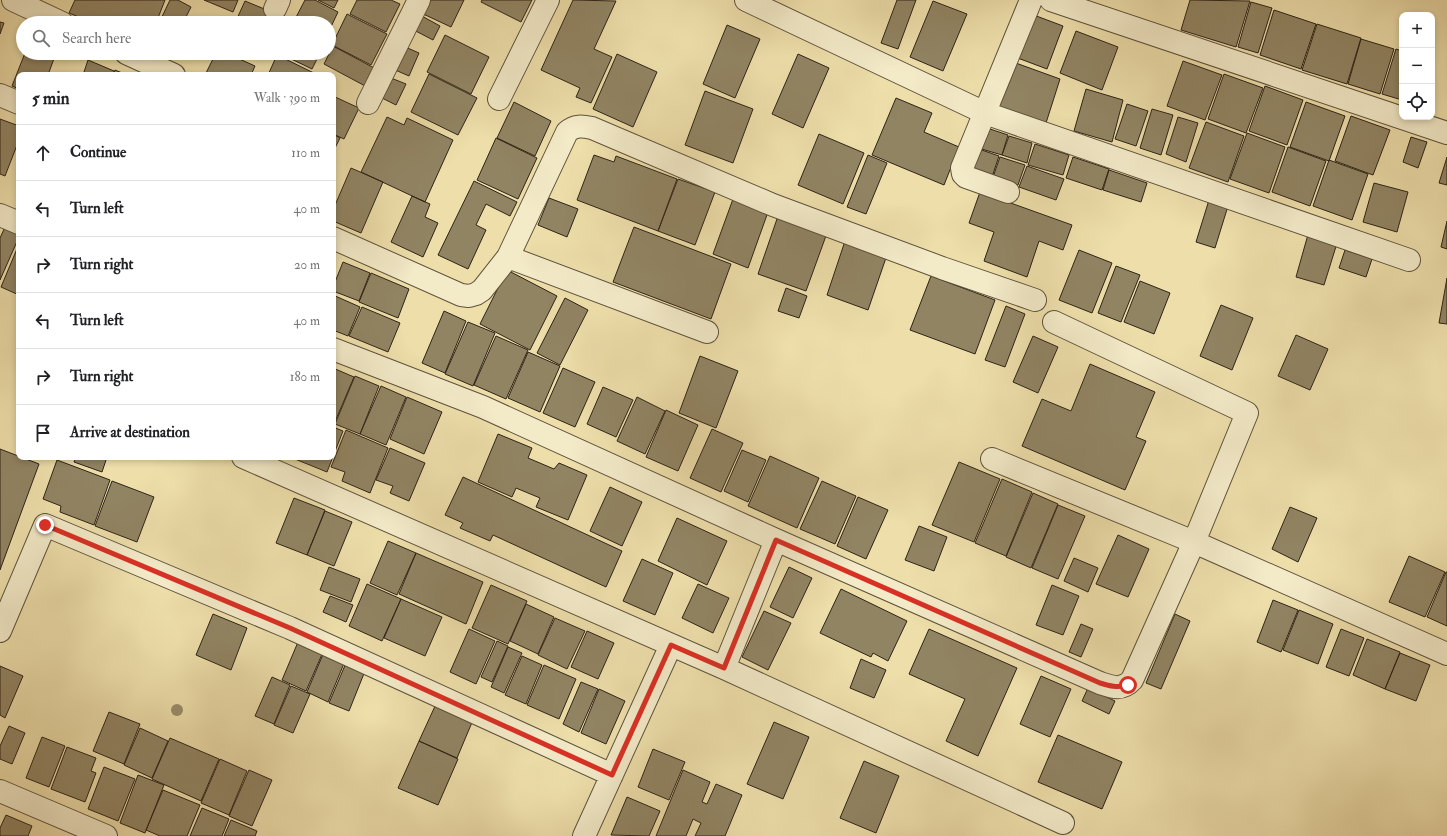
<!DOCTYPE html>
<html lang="en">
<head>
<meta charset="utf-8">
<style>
  body { margin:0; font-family:"IM FELL Double Pica",serif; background:#f6f6f6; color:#202124 }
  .controls { position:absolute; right:12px; top:12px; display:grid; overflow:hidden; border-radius:8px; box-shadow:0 2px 6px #0003 }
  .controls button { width:36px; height:36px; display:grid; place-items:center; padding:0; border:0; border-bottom:1px solid #e0e0e0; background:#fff; color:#202124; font:20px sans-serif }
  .stop { position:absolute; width:12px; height:12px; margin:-9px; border:3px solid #d93025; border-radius:50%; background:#fff }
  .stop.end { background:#d93025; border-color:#fff; box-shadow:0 1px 4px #0008 }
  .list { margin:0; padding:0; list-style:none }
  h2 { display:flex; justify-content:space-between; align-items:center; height:52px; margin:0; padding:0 16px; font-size:17px }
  h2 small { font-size:13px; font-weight:400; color:#757577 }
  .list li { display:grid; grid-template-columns:26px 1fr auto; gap:12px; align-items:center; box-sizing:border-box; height:56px; padding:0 16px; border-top:1px solid #e0e0e0 }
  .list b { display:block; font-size:15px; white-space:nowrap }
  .list em { font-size:13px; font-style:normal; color:#757577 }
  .icon { flex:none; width:22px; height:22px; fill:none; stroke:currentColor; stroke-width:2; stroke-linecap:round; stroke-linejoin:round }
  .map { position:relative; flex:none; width:1447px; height:836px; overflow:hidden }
  .search { position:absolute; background:#fff; box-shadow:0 2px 6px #0003; left:16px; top:16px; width:320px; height:44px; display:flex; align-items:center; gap:10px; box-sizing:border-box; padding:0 14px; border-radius:22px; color:#757577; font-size:15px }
  .panel { position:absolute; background:#fff; box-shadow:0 2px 6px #0003; left:16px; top:72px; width:320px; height:388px; border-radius:8px }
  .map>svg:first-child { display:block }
</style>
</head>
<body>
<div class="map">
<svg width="1447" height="836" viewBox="0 0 1447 836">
  <rect width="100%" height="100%" fill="#eddeaa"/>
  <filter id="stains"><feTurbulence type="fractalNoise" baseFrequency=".005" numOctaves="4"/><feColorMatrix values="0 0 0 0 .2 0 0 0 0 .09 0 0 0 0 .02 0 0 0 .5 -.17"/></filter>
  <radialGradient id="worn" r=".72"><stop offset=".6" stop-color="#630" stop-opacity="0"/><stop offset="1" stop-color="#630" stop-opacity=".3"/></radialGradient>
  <!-- building -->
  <path fill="#918463" stroke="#2e2317" d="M75,0H165L156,23H93L69,13Z
    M170,0H178L191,7L183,23H159Z
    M204,0H238L233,12Z
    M305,0H315L338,12L329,31V23H293Z
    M318,0H338L334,8Z
    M357,0H391L400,4L386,32L350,14Z
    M425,0H464L451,27L419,12Z
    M482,0H532L521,22L481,2Z
    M573,0L616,1L594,49L612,57L591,103L576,97L580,88L541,70Z
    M897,0H916L898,49L881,43Z
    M1190,0L1250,1L1236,47L1181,30Z
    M245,1L274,13L269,23H235Z
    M933,1L967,14L943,71L910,57Z
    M1251,2L1272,8L1258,53L1238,47Z
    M1274,10L1316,24L1301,69L1260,55Z
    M347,14L387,34L371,65L332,45Z
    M1031,14L1063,26L1047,69L1015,57Z
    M420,15L440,26L433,40L412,29Z
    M0,22L4,23L0,34Z
    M1317,24L1361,38L1347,84L1302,70Z
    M727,25L760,39L735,98L703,84Z
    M1076,31L1118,47L1102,90L1060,73Z
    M445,35L489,57L471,94L427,72Z
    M1361,39L1394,49L1380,94L1348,84Z
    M333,46L376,69L367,87L324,64Z
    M403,46L419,53L409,76L393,69Z
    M1396,49L1402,51V100L1382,94Z
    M25,53H56L48,75H19V89L12,86Z
    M216,53H226L255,66L251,75H205Z
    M282,53H320L312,69L281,54Z
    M617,54L657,72L633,127L593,109Z
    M798,54L829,68L803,128L772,114Z
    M277,55L318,75H268Z
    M88,60L114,71L113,75H83Z
    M1183,61L1222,75L1205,120L1167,106Z
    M1013,62L1060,79L1046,123L998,107Z
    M115,70L127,75H113Z
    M429,74L477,98L458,135L411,112Z
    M1224,74L1263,88L1246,133L1208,119Z
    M391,78L406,84L396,105L382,98Z
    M1265,86L1303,100L1287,145L1249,131Z
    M1086,89L1123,100L1112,142L1074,131Z
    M705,91L753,109L733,163L685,145Z
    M333,96L359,108L344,139L333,134Z
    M896,98L932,113L924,132L959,147L944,185L872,155Z
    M514,102L551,121L535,156L497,138Z
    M1306,102L1345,116L1329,161L1290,147Z
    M1127,104L1148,111L1136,146L1115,139Z
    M1152,109L1173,115L1161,155L1140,148Z
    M1351,116L1390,130L1373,175L1335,161Z
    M387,117L404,125L407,118L453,140L425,202L361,172Z
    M1178,117L1198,123L1186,162L1166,154Z
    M0,119L19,126V140L5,176L0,174Z
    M1206,122L1244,136L1228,182L1189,168Z
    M984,127L1008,135L1002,155L978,148Z
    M1247,133L1285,147L1269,193L1230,179Z
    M333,134L340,138L333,152Z
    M819,134L864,153L843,204L798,185Z
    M1009,136L1032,143L1027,163L1002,155Z
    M1411,137L1427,142L1418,168L1403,162Z
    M496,138L537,158L518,199L477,180Z
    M1035,144L1069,155L1063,175L1028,165Z
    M1288,147L1326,161L1310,206L1272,192Z
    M976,148L999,156L992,177L969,169Z
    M594,155L614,162L616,156L677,179L658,231L577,200Z
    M868,155L887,163L866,214L847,207Z
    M1000,157L1025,165L1018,185L993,177Z
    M1073,157L1109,169L1102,190L1066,178Z
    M1447,157V185L1439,183Z
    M1329,160L1368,174L1352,220L1313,206Z
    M1027,166L1064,179L1056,200L1019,187Z
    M351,168L383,182L361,233L333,221V210Z
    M1109,170L1147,183L1141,202L1103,190Z
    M678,179L715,192L695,245L658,231Z
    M474,181L517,202L510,216L486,204L476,225L486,230L468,269L438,255Z
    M1374,183L1408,192L1397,232L1363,222Z
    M980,192L1072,225L1063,250L1039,241L1027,277L984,261L994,232L969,223Z
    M412,196L430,204L425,217L438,223L423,257L391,242Z
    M549,198L578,209L567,237L538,225Z
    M733,199L768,212L748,268L713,254Z
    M1209,200L1228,206L1215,248L1196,242Z
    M778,216L827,233L806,291L758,274Z
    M1447,221V249L1441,247Z
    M5,227L19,233V237L0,280V238Z
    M634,227L731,264L711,319L613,282Z
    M1309,231L1338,240L1324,285L1296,277Z
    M846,238L888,252L868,310L827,295Z
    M19,244V295L1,287Z
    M1079,250L1112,263L1092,313L1059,300Z
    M1345,250L1372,259L1366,277L1339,268Z
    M343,262L370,273L359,301L333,291V287Z
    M1116,266L1140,275L1121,322L1098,313Z
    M507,270L557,296L530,350L480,324Z
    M371,273L409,289L398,318L359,302Z
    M931,276L995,300L975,354L910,330Z
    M1447,278V324L1439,323Z
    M1140,281L1170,293L1154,334L1124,322Z
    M786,288L807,296L799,318L778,311Z
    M333,295L360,307L348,336L333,330Z
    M565,298L588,310L560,365L537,353Z
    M1221,305L1253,318L1232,370L1200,356Z
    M1006,306L1025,314L1005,367L985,360Z
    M362,307L400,323L388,352L349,336Z
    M444,311L466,321L445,373L422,363Z
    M468,322L495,333L473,386L445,374Z
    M1296,335L1328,349L1310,390L1278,376Z
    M496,336L528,350L506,399L474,385Z
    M1033,336L1058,347L1038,393L1013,382Z
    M528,352L560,366L540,412L508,398Z
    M700,356L738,371L716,428L679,413Z
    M1090,364L1155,392L1136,437L1146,441L1125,490L1022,446L1042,399L1071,411Z
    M333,368L354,377L334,424H333Z
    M563,368L595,382L575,427L543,413Z
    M355,376L379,386L360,434L335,424Z
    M381,386L406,397L386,445L360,434Z
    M603,387L633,400L616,437L587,424Z
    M407,397L442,412L424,454L390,439Z
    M637,397L665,411L645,454L617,441Z
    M666,410L698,425L678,471L646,457Z
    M333,427L343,431L327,472L290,457H333Z
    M712,429L743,443L721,492L690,478Z
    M346,430L388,448L370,493L342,481L345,472L331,467Z
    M498,434L532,448L528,458L554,469L559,463L587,475L568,520L536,507L540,498L516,488L512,497L478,482Z
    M390,448L425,463L409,501L390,493L393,486L376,480Z
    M0,449L39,464L0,570Z
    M742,450L766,460L748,502L724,491Z
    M770,456L819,478L797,528L748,506Z
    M76,457H107L102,472L74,462Z
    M57,460L110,480L94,525L60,512L61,506L43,499Z
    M959,462L1000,479L974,542L932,525Z
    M463,477L622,551L606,587L493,535L490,541L460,528L463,523L445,515Z
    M1002,479L1032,492L1006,556L975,543Z
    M112,481L154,497L137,542L95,526Z
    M822,481L856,496L835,544L800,529Z
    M610,487L642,502L622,546L590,531Z
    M1033,493L1058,504L1031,568L1006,557Z
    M858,497L888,510L866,559L837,546Z
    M294,498L325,510L307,555L276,543Z
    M1058,505L1085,516L1058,579L1032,568Z
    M1290,507L1317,518L1298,562L1272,549Z
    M325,511L352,522L334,566L307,555Z
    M677,518L727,541L707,585L658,561Z
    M919,526L947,537L934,571L905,560Z
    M1118,535L1149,549L1128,597L1096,584Z
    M388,541L416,553L397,595L370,583Z
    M416,553L483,582L466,624L399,594Z
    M1409,556L1445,572L1425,617L1389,602Z
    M1074,558L1098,568L1088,592L1064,581Z
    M642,559L673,573L655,615L623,601Z
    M329,567L360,579L351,602L320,590Z
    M789,567L812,578L793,618L770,607Z
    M1446,572H1447V626L1427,617Z
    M367,584L401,599L382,641L349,626Z
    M698,584L729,598L713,633L682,618Z
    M491,585L527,601L508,644L472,628Z
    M1052,585L1079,596L1063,635L1036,625Z
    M841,589L907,621L888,661L873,653L871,657L820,633Z
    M330,596L353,605L346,622L323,612Z
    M401,599L442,617L425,656L384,638Z
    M1273,600L1298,610L1281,652L1257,642Z
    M526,604L554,617L538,654L510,641Z
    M1299,610L1333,624L1318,664L1283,650Z
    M764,611L791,623L768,670L742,657Z
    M213,614L247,628L231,670L196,655Z
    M1175,614L1190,621L1161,689L1146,683Z
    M555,618L585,631L567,669L538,655Z
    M1081,624L1093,629L1081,657L1069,652Z
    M469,629L495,641L476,684L450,672Z
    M929,629L1017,668L978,756L946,741L965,699L909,674Z
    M1341,629L1364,638L1349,676L1326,667Z
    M587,631L614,643L598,679L571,667Z
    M1367,639L1400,652L1385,689L1353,675Z
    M497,641L508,646L492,682L481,677Z
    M298,642L323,652L306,691L282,680Z
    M508,647L522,653L504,693L491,687Z
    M324,652L345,661L328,702L307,692Z
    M1400,653L1430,665L1416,701L1385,689Z
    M522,656L542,665L526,704L505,695Z
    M861,659L886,670L874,698L850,688Z
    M346,663L365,671L349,711L329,703Z
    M544,665L576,679L559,719L527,705Z
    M0,666L23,676L5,718L0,715Z
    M1041,676L1071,689L1050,737L1020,724Z
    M272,677L290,685L274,724L255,716Z
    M581,682L598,689L579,732L563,724Z
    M291,686L310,694L293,733L274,725Z
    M1088,688L1115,701L1109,714L1082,701Z
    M599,689L625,701L606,744L581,733Z
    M436,704L473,720L457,758L419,741Z
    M109,712L140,724L124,764L93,751Z
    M774,722L809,737L783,799L747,784Z
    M9,726L25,733L12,764L0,759V746Z
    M140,728L168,741L152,778L124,765Z
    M1058,735L1122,762L1102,809L1038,782Z
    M42,737L65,746L49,787L26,778Z
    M170,738L219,759L201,801L152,779Z
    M419,741L458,759L438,805L398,788Z
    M67,747L96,758L91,771L96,773L85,802L51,789Z
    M653,749L685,762L669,800L638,787Z
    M220,759L247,771L229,815L201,803Z
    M864,761L899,776L876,833L840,818Z
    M104,767L135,779L118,821L88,809Z
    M249,770L272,780L252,826L229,816Z
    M683,770L710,782L702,802L707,804L716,784L742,795L725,836H695L701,823L693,819L686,836H656Z
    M138,775L164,785L145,833L120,823Z
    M163,790L200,805L187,836H160L146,830Z
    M627,797L660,811L649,836L611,835Z
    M202,808L229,819L222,836H190Z
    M6,815L32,826L28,836H0V828Z
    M231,820L257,831L255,836H224Z"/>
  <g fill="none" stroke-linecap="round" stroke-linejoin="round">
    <defs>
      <path id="minor" d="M13,0L62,23
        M746,0L985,113L1409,260
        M1051,0L1447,133
        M275,9L279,0
        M126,53L174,75
        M0,95L19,103
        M499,99L548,0
        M368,103L419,0
        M1008,192L966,177L963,174L962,168L1031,0
        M0,215L19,223
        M333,238L461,295L469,296L476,294L482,290L508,257L567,132C575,125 582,126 592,128L773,205L942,268L1035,300
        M508,257L707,332
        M333,349L483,407L776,540L1100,683C1112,687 1122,691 1132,680L1194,542L1247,413L1054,322
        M243,457L724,668L1063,823
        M992,459L1194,542L1447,654
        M0,631L45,525L290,628L612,775
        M724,668L776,540
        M0,791L106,836
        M584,836L671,645"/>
    </defs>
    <!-- minor casing -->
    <use href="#minor" stroke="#5e523c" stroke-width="24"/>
    <!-- minor -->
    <use href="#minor" stroke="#f3eac8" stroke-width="22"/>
  </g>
  <!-- trees -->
  <circle fill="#9a8d6a" cx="177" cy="710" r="6"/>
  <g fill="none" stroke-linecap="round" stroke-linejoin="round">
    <!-- route -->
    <path stroke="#d93025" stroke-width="5" d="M45,525L290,628L612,775L671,645L724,668L776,540L1100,683C1110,686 1117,688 1128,685"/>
  </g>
  <rect width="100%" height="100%" filter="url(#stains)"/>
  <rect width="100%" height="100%" fill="url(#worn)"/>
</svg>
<div class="controls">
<button>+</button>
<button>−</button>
<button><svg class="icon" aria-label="locate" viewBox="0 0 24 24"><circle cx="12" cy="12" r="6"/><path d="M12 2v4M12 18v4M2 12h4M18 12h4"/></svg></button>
</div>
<div class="stop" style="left:1128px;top:685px"></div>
<div class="stop end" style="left:45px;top:525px"></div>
<div class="search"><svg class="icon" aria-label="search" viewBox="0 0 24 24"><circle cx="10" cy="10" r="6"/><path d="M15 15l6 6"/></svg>Search here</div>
<section class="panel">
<h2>5 min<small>Walk · 390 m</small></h2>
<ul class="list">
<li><svg class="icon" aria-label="ahead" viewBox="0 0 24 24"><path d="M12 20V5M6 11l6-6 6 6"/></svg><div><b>Continue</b></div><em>110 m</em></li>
<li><svg class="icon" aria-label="left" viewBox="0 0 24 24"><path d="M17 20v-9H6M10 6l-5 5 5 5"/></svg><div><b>Turn left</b></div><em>40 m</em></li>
<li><svg class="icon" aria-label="right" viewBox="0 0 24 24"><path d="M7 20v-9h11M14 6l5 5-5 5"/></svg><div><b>Turn right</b></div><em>20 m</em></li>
<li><svg class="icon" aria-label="left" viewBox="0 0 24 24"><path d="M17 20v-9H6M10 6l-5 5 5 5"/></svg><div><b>Turn left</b></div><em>40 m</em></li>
<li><svg class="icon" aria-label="right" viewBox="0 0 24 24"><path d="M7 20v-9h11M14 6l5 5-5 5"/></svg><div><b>Turn right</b></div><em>180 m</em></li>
<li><svg class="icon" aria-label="arrive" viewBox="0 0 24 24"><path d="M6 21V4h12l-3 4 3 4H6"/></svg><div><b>Arrive at destination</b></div></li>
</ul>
</section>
</div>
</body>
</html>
